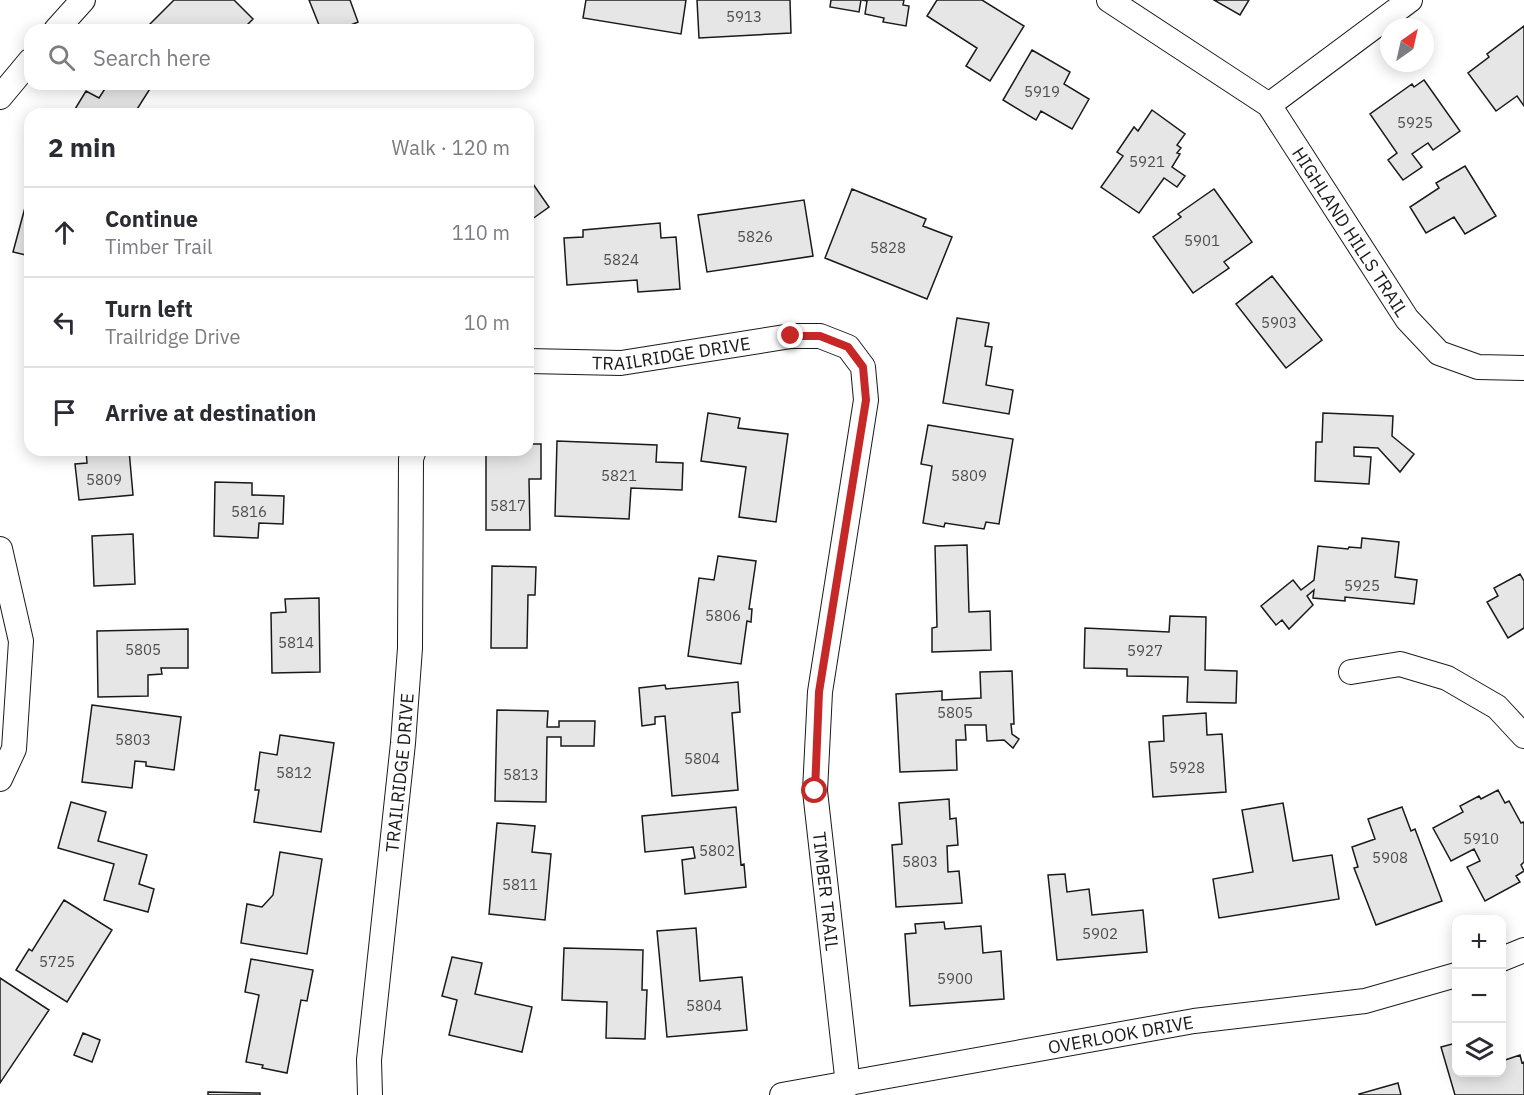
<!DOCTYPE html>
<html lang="en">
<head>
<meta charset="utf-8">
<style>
  body { margin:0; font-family:"IBM Plex Sans",sans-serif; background:#f7f7f7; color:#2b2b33 }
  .controls { position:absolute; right:18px; bottom:18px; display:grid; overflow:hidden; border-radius:12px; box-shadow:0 3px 15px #0003 }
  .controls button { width:54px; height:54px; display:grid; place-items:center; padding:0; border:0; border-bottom:2px solid #e1e1e2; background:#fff; color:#2b2b33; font:30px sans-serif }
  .compass { position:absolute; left:1380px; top:18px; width:54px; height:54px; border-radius:50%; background:#fff; box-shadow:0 3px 15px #0003; rotate:34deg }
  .stop { position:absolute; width:18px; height:18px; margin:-14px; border:4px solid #c62828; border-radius:50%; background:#fff }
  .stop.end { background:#c62828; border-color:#fff; box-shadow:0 2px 6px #0008 }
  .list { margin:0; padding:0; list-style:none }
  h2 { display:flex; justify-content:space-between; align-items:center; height:78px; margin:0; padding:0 24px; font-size:26px }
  h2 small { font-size:20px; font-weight:400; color:#7c7c81 }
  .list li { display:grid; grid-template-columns:39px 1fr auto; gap:18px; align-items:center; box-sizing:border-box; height:90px; padding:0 24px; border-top:2px solid #e1e1e2 }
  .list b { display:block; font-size:22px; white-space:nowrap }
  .list p { margin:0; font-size:20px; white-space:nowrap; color:#7c7c81 }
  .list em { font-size:20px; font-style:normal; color:#7c7c81 }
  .icon { flex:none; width:33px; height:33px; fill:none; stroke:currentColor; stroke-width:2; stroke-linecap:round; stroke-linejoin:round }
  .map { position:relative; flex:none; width:1524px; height:1095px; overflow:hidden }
  .search { position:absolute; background:#fff; box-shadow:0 3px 15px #0003; left:24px; top:24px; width:510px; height:66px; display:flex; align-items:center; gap:15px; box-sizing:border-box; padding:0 21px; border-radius:18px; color:#7c7c81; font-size:22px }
  .panel { position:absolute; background:#fff; box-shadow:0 3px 15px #0003; left:24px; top:108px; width:510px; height:348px; border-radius:18px }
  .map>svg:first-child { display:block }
</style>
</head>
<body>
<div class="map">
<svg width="1524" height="1095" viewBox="0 0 1524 1095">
  <rect width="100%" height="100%" fill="#fff"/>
  <!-- building -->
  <path fill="#e6e6e6" stroke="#1a1a1a" stroke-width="1.5" d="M174,0H234L253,19L242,30H144Z
    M309,0H350L358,22L339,30H321Z
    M586,0H686L681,34L583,18Z
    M697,0H790L791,33L699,38Z
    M831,0H861L859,12L830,7Z
    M862,0H904L903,5L909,6L906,26L883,22L884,18L865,14L867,1Z
    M937,0H982L1024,26L990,81L966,66L977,48L927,16Z
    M1214,0H1249L1240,15Z
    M1524,26V106L1517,96L1496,111L1468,73L1489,57L1487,54Z
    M1032,50L1070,72L1064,84L1089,99L1072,129L1041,111L1036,120L1003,100Z
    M1424,80L1460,131L1433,150L1428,143L1412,154L1422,167L1403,180L1388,160L1397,153L1370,114L1412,84L1414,87Z
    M108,84H153L134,114H72L86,91L99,98Z
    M1152,110L1185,134L1177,145L1181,148L1177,153L1180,154L1172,167L1185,176L1177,187L1164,178L1139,213L1101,187L1123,156L1117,152L1134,127L1138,131Z
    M1465,166L1496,216L1465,234L1454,217L1426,233L1410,207L1439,188L1436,183Z
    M533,184L549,207L528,222L530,265H528V187Z
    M30,189V256L13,252Z
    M852,189L926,219L923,226L952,237L927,299L825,258Z
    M1214,189L1252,242L1224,262L1229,268L1193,293L1153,237L1181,217L1178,214Z
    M804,200L813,256L707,272L698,215Z
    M660,223L661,238L676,237L680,289L638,292L637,280L567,285L564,238L583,237V230Z
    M1272,276L1322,340L1286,368L1236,304Z
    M957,318L989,323L985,346L992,347L986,385L1013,390L1009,414L943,403Z
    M708,413L740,418L738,428L788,434L776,522L739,517L746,467L701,461Z
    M1323,413L1393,416L1392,436L1414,454L1400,472L1378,448L1354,447V456L1371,457L1369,484L1315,481L1316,442H1322Z
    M928,425L1013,439L999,524L986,522L984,529L945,523L944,527L923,523L932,466L921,464Z
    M557,441L657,445L656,462L683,463L682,490L631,488L629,519L555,516Z
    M528,444H541V479H529L530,530H486V450H528Z
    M86,450H129L133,495L79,500L75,464L87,463Z
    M215,482L252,483V495L284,496L283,524L259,523L258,538L214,536Z
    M133,534L135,584L94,586L92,536Z
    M1362,538L1399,542L1395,577L1417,580L1414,604L1345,597V601L1313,598L1314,590L1307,596L1313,605L1289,629L1282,620L1276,625L1261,606L1293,580L1301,590L1314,580L1318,546L1348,549L1349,547L1361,548Z
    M967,545L969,612L990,611L991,650L932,652V628L937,627L935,546Z
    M718,556L756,561L749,609H752L751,622L747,621L741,664L688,656L699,578L714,580Z
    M492,566L536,567L535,595H528L527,648H491Z
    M1520,574L1524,581V628L1508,638L1487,602L1498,596L1494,588Z
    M319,598L320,672L272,673L271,613L286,612L285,599Z
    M1170,616L1206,617L1205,670L1237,671L1236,703L1187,702L1188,677L1127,676V669L1084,668L1085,628L1169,632Z
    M188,629V668H161L162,674L148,675V696L98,697L97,631Z
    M1012,671L1014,724H1011L1012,734L1019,739L1013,748L1004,740L987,741L986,725H965L966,740H956L957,770L900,772L896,694L942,691V700L981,698L980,672Z
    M738,682L740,712L732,713L738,790L672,796L665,716L655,717V724L642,726L639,688L665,685L666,689Z
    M92,705L181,717L174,770L146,766V762L135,761L132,788L82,782Z
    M497,710L548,711L547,727H559V721H595L594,746H561V737H547L546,802L495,801Z
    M1206,713L1207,735L1222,734L1226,792L1153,797L1149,742L1164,741L1163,716Z
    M280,735L334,743L321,832L254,822L259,790H255L260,752L277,755Z
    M1498,790L1505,803L1509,801L1521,823L1523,822L1524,824V862L1521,865L1524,871L1516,876L1520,882L1485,901L1467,867L1480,861L1474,849L1451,861L1433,828L1463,812L1460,806L1479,796L1481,799Z
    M949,799L950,819L956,818L958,845L947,846L948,872L959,871L962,903L896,907L892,845L902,844L899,803Z
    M71,802L106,812L98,841L147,855L139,884L154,889L148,912L104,900L114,864L58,848Z
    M1283,803L1293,861L1332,855L1339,899L1219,918L1213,879L1253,872L1242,810Z
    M736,807L741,865L744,864L746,887L685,894L682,860L695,858L693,847L645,852L642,816Z
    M1402,807L1411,831L1415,829L1442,901L1376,925L1354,868L1358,867L1352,847L1375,839L1368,819Z
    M497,823L535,826L532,852L551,854L545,920L489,914Z
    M280,852L322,859L307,954L241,943L247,904L262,907L273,895Z
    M1065,874L1067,892L1089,889L1092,915L1143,910L1147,952L1057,960L1048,875Z
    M64,900L112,930L67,1002L16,970L29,949L32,951Z
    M944,922L945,929L981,926L983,953L1001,951L1004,999L910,1006L905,934L916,933L915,924Z
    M696,928L700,981L742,977L747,1030L667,1037L657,931Z
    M564,948L643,950L642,990H647L645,1039L606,1038L607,1002L562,1000Z
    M452,957L482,963L475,994L532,1007L522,1052L449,1035L457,1000L442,996Z
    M251,959L313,970L307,1001L301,1000L287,1073L262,1068L263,1065L246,1062L259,995L245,992Z
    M0,978L49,1010L0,1083Z
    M83,1033L100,1040L92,1062L74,1055Z
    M1456,1043V1072H1502L1503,1068L1502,1061L1520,1055L1522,1063L1524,1062V1095H1455L1441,1047Z
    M1398,1083L1401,1095H1359V1094Z
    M208,1092L260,1093V1095H208Z"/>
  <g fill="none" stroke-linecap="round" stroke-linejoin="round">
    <defs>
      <g id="street">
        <path id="s1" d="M1109,0L1269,105L1407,319L1439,353L1478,367L1524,368"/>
        <path d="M56,30L83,0"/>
        <path d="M0,97L30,61"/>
        <path d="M1269,105L1410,0"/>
        <path id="s2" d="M528,361L621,363L791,336H820L848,347L863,367L866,400L820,692L815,791L848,1085"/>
        <path d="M0,549L21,641L14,749L0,779"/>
        <path d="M1351,672L1400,664L1447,678L1497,707L1524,736"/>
        <path d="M1502,959L1524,950"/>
        <path id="s3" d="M370,1095L369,1060L403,743L410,648L411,459L414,450"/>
        <path id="s4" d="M782,1095L1194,1021L1365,1001L1456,975"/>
      </g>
    </defs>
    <!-- street casing -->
    <use href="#street" stroke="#1a1a1a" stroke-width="26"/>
    <!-- street -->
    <use href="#street" stroke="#fff" stroke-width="24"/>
  </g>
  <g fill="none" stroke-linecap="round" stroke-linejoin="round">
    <!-- route -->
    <path stroke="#c62828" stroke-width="8" d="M791,336H820L848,347L863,367L866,400L819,692L815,791"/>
  </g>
  <g text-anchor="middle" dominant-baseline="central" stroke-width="4.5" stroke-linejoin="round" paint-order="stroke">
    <!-- number labels -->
    <g font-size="15" fill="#4d4d4d">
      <text x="744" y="16">5913</text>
      <text x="1042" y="91">5919</text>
      <text x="1415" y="122">5925</text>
      <text x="1147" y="161">5921</text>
      <text x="755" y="236">5826</text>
      <text x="1202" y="240">5901</text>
      <text x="888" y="247">5828</text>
      <text x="621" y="259">5824</text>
      <text x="1279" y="322">5903</text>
      <text x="619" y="475">5821</text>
      <text x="969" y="475">5809</text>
      <text x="104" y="479">5809</text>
      <text x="508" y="505">5817</text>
      <text x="249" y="511">5816</text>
      <text x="1362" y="585">5925</text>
      <text x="723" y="615">5806</text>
      <text x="296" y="642">5814</text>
      <text x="143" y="649">5805</text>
      <text x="1145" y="650">5927</text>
      <text x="955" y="712">5805</text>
      <text x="133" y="739">5803</text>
      <text x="702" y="758">5804</text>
      <text x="1187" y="767">5928</text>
      <text x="294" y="772">5812</text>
      <text x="521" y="774">5813</text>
      <text x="1481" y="838">5910</text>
      <text x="717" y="850">5802</text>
      <text x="1390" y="857">5908</text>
      <text x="920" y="861">5803</text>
      <text x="520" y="884">5811</text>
      <text x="1100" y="933">5902</text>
      <text x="57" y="961">5725</text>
      <text x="955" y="978">5900</text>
      <text x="704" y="1005">5804</text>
    </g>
    <!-- street labels -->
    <g font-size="18" fill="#1a1a1a" stroke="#fff">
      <text stroke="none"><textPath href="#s1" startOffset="342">HIGHLAND HILLS TRAIL</textPath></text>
      <text stroke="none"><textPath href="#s2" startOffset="144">TRAILRIDGE DRIVE</textPath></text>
      <text stroke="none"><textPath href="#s3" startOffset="324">TRAILRIDGE DRIVE</textPath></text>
      <text stroke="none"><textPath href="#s2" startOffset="878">TIMBER TRAIL</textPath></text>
      <text stroke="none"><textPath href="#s4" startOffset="344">OVERLOOK DRIVE</textPath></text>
    </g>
  </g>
</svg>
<div class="controls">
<button>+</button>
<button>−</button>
<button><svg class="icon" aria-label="layers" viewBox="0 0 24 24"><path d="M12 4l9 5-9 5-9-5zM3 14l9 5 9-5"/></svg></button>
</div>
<svg class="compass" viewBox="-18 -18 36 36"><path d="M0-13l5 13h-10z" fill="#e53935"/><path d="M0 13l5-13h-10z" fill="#7c7c81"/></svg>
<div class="stop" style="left:815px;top:791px"></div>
<div class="stop end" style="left:791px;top:336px"></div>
<div class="search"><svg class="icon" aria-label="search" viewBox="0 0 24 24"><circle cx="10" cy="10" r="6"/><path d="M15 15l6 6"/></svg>Search here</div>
<section class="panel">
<h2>2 min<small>Walk · 120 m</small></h2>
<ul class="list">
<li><svg class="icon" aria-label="ahead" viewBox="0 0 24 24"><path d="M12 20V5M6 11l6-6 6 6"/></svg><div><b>Continue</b><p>Timber Trail</p></div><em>110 m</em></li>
<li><svg class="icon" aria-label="left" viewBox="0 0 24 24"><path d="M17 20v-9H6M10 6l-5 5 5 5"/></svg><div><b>Turn left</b><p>Trailridge Drive</p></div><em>10 m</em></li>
<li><svg class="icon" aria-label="arrive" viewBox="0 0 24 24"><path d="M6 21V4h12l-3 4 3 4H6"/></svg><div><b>Arrive at destination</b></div></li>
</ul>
</section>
</div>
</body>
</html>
